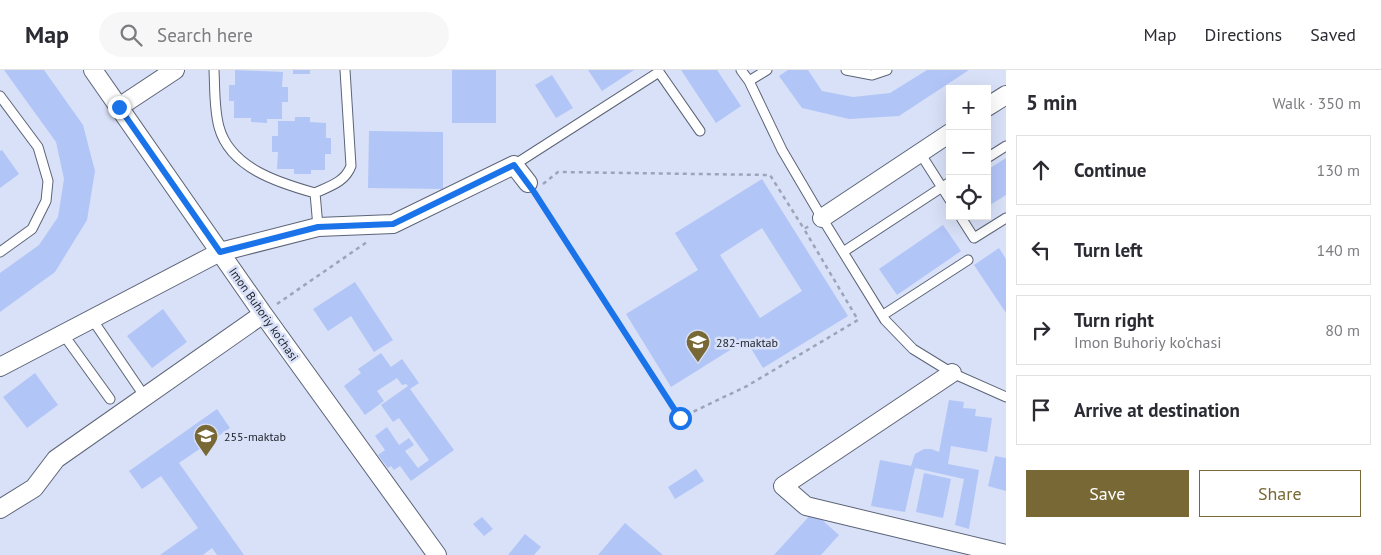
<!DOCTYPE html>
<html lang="en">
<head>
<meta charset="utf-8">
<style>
  body { margin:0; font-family:"PT Sans",sans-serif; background:#f7f7f7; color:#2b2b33 }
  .controls { position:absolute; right:15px; top:15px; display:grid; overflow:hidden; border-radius:0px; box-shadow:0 5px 20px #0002 }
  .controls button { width:45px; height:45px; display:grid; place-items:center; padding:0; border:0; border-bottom:1px solid #e1e1e2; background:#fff; color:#2b2b33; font:25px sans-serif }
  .stop { position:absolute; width:15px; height:15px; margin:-11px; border:4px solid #1a73e8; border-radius:50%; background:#fff }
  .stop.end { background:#1a73e8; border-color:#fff; box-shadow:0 1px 5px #0008 }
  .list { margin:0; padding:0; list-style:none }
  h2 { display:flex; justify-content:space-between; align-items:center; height:65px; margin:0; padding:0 20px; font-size:21px }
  h2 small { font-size:16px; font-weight:400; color:#7c7c81 }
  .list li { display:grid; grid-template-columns:32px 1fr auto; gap:15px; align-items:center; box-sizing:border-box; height:70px; margin:0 10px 10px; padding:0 10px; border:1px solid #e1e1e2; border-radius:0px }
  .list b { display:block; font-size:19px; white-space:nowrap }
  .list p { margin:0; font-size:16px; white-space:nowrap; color:#7c7c81 }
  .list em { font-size:16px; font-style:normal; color:#7c7c81 }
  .actions { display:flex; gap:10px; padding:15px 20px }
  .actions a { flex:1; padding:11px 0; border:1px solid #776836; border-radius:0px; text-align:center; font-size:18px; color:#776836 }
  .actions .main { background:#776836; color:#fff }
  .icon { flex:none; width:28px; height:28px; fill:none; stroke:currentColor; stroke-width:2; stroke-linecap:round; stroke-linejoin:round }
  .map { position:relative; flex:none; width:1006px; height:485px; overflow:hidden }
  header { display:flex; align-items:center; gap:30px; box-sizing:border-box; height:70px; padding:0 25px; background:#fff; border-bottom:1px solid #e1e1e2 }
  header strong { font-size:24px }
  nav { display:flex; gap:28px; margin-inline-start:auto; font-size:18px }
  .search { width:350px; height:45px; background:#f7f7f7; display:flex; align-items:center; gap:12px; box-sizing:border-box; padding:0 18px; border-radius:28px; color:#7c7c81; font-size:19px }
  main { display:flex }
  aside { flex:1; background:#fff }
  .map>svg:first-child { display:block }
</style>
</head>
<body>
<header>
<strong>Map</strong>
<div class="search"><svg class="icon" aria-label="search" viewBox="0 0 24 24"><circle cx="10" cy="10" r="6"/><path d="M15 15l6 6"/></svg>Search here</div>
<nav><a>Map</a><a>Directions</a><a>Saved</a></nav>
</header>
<main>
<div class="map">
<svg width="1006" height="485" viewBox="0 0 1006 485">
  <rect width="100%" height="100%" fill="#d8e1f8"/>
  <!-- building -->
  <path fill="#b2c5f7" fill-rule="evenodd" d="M4,0H44L83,55L95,101L87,150L55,202L0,242V203L39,175L58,147L64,109L56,72Z
    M235,0L283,2L282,17H288V32H282V49H267V53L251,52V48H234V31H229V15H235Z
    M293,0H310V4H293Z
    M452,0H496V53H452Z
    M588,0H634L602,21Z
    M681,0H717L741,36L716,53Z
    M788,0H808L822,21L853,27L890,23L927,0H969L899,46L849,49L802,38L779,6Z
    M552,5L573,38L556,48L535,15Z
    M295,47H310V52L326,53V68H331V84H325V100H311V104H294V99H277L278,82H272V66H278V51H295Z
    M369,61L443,62V119L368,118Z
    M2,80L19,104L0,118V81Z
    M1006,88V125L987,137V100Z
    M762,109L848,246L763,298L746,270L671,317L626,244L698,200L675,163ZM762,158L802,221L760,248L720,185Z
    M943,155L961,181L897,225L879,199Z
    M999,178L1006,189V243L974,195Z
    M355,212L393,270L374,282L351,246L328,261L313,239Z
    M163,239L187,272L152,298L127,266Z
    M381,283L391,297L402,289L419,313L410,319L454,380L411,411L400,396L394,400L391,396L388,398L378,385L385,380L375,366L387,357L399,375L409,368L414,375L405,381L418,398L429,390L399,348L393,352L381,335L408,316L406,314L402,315L397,308L377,321L384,331L365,345L344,316L361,303L358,299Z
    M35,303L58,335L27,358L3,327Z
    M949,330L964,332L963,338L976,339L975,346L992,348L987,382L951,376L948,394L979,400L969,459L955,455L964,409L915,398L905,442L871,436L880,390L911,396L915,384L924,379H931L939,382Z
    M217,339L230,358L179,393L244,485H217L212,478L203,485H160L198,458L161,406L142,419L129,401Z
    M995,386L1006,388V421L988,416Z
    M696,399L704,411L675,429L668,417Z
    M924,403L951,409L943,448L916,442Z
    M813,442L839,465L821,485H774Z
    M482,447L493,459L484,466L473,454Z
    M625,453L663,485H598Z
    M525,464L541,477L534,485H508Z"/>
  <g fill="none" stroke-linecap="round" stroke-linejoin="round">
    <defs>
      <path id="lane" d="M214,0C215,19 214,39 219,57C230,98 279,113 315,123L318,157
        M741,0L749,11
        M767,0L749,11L782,80L822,148L885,250L913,279L952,303L1006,327
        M846,0L872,5L887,0
        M0,26L38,77L48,111L46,131L32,159L0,182
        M920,83L950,130
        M987,88L1006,76
        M514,95L659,2L700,61
        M315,123C330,116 345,112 351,96L345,0
        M960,146L974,168L1006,148
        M843,182L950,112
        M883,245L968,190
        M92,249L145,327
        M63,264L110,329"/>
      <path id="street" d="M93,0L263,244L437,485
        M119,37L175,0
        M987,37L1006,25
        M822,148L950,63
        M0,297L220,182L318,157L393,154L514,95L528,113
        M952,303L783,416L806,436L1006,484
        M0,439L34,418L56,389L263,244"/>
    </defs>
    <!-- lane casing -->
    <use href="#lane" stroke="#5c6477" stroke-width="11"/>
    <!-- street casing -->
    <use href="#street" stroke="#5c6477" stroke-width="20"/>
    <!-- path -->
    <path stroke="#9da4b7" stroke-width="2.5" stroke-dasharray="4 4" stroke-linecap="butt" d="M543,114L558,102L770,105L804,159L809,156
      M537,125L680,348L747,316L858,250L804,159
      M277,234L367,172"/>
    <!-- lane -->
    <use href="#lane" stroke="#fff" stroke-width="9"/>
    <!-- street -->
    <use href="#street" stroke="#fff" stroke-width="18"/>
  </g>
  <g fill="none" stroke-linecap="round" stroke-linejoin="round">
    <!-- route -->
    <path stroke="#1a73e8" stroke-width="6" d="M119,37L220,182L318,157L393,154L514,95L534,122L680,348"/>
  </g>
  <!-- icons -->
  <defs>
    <symbol id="school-pin" viewBox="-11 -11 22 30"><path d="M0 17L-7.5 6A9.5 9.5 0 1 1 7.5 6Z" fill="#776836" stroke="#d8e1f8"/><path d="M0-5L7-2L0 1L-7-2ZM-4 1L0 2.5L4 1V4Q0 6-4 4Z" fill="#fff"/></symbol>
  </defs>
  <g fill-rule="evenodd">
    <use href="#school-pin" x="684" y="258" width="28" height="38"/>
    <use href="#school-pin" x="192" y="352" width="28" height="38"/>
  </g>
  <g text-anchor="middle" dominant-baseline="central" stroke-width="5" stroke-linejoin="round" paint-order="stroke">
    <!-- street labels -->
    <g font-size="12" fill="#1d2029" stroke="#d8e1f8">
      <text transform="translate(264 244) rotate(55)">Imon Buhoriy ko'chasi</text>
    </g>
    <!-- poi labels -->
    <g font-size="12" fill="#1d2029" stroke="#d8e1f8" text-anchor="start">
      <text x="716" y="272">282-maktab</text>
      <text x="224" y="366">255-maktab</text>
    </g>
  </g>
</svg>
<div class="controls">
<button>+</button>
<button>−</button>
<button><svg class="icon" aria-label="locate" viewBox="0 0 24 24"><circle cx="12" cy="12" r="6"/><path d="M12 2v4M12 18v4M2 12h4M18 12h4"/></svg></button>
</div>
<div class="stop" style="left:680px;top:348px"></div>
<div class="stop end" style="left:119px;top:37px"></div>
</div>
<aside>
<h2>5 min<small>Walk · 350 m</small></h2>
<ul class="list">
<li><svg class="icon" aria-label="ahead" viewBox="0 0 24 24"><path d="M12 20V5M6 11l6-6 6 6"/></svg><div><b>Continue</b></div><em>130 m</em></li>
<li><svg class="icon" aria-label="left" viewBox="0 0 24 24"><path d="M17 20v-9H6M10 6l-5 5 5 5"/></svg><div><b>Turn left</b></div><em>140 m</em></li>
<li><svg class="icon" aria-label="right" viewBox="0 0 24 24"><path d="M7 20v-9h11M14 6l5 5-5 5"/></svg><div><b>Turn right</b><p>Imon Buhoriy ko'chasi</p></div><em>80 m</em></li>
<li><svg class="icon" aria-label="arrive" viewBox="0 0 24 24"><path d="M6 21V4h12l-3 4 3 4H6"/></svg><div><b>Arrive at destination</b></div></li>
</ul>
<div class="actions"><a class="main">Save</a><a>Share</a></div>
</aside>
</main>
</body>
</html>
